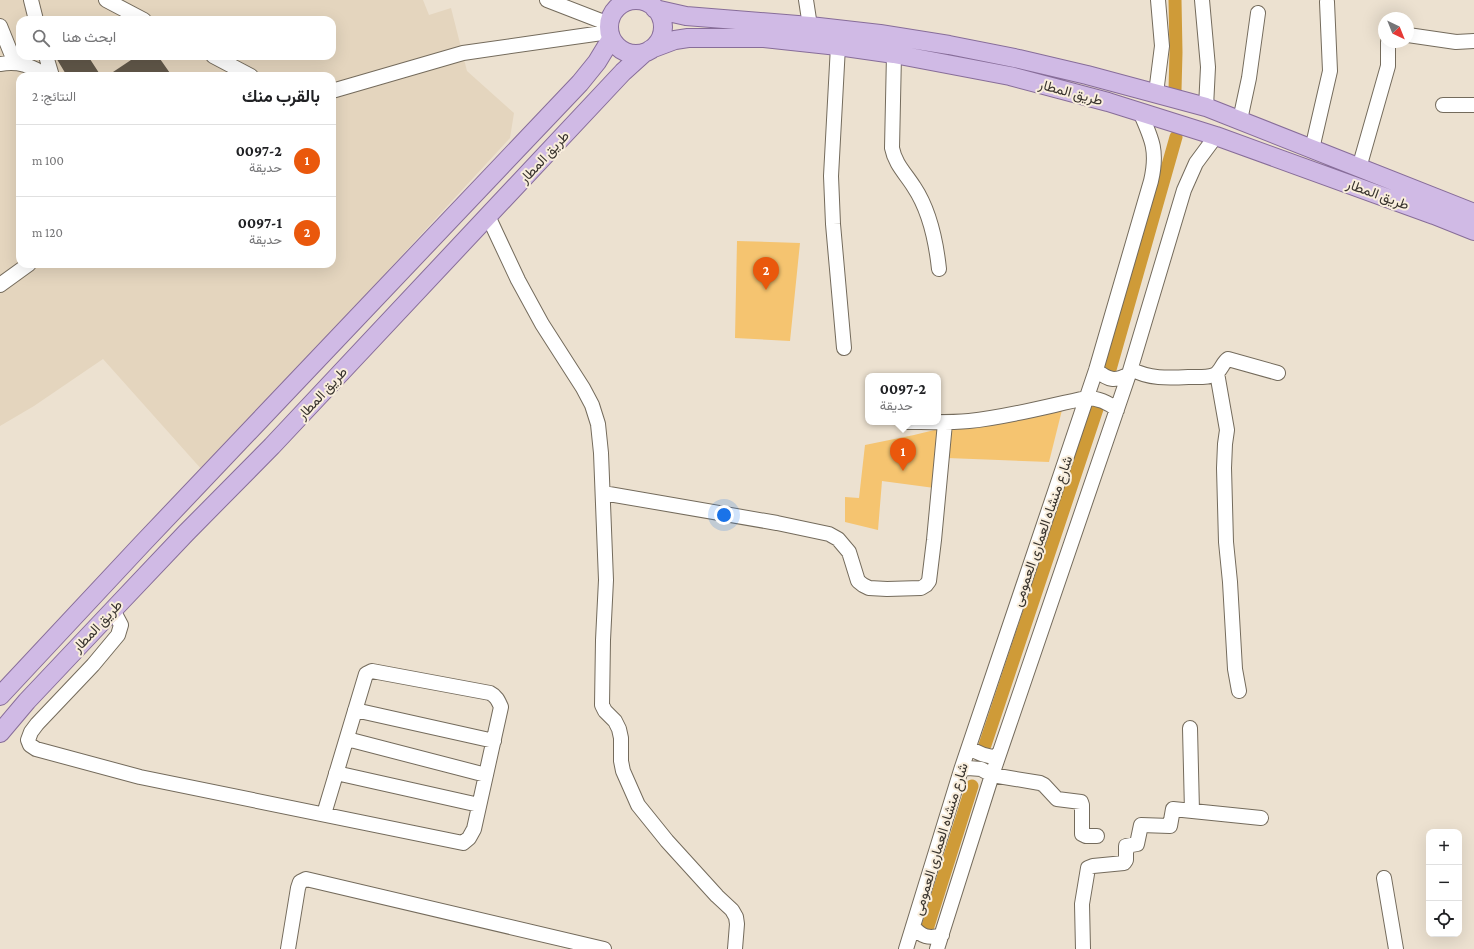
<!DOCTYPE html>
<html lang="ar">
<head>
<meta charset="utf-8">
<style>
  body { margin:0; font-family:"Crimson Pro",Vazirmatn,serif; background:#f2f2f2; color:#202124; direction:rtl }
  .controls { position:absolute; right:12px; bottom:12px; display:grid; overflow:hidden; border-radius:8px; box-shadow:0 4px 16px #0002 }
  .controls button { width:36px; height:36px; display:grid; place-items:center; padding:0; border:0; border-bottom:1px solid #e0e0e0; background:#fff; color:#202124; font:20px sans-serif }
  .compass { position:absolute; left:1378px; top:12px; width:36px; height:36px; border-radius:50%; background:#fff; box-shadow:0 4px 16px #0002; rotate:137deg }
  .you { position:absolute; left:724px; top:515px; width:14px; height:14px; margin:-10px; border:3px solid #fff; border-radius:50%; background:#1a73e8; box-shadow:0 0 0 6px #1a73e833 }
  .badge { display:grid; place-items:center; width:26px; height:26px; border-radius:50%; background:#ea580c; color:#fff; font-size:13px; font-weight:700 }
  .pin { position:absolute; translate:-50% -33px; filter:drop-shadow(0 1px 2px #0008) }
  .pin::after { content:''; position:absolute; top:21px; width:14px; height:12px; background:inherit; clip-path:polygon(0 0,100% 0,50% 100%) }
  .popup { position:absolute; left:865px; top:373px; width:76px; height:52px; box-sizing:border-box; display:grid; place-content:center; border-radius:8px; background:#fff; filter:drop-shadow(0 1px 3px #0005); font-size:13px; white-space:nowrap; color:#757577 }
  .popup b { font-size:15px; color:#202124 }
  .popup::after { content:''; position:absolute; left:50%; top:100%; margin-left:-8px; border:8px solid transparent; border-top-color:#fff }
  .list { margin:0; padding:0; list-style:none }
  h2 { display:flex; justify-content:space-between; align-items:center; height:52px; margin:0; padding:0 16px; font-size:17px }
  h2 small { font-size:13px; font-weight:400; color:#757577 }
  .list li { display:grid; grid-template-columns:26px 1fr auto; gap:12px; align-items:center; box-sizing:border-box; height:72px; padding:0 16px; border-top:1px solid #e0e0e0 }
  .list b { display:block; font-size:15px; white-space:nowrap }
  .list p { margin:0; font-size:13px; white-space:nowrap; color:#757577 }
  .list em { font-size:13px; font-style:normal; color:#757577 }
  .icon { flex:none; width:22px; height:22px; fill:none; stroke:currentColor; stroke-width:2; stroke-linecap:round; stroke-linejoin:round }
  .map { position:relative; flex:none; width:1474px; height:949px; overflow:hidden; direction:ltr }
  .search { position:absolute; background:#fff; box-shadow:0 4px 16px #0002; left:16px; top:16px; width:320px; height:44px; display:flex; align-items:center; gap:10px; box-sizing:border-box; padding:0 14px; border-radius:12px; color:#757577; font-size:15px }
  .panel { position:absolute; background:#fff; box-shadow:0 4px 16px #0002; left:16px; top:72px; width:320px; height:196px; border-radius:12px; direction:rtl }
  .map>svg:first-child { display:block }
</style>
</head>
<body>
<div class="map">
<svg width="1474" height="949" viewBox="0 0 1474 949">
  <rect width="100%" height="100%" fill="#ece1d0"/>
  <!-- built -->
  <path fill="#e4d5be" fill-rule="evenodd" d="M0,0H423L429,15L451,8L467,71L514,113L510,138L203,471L103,359L34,406L0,426ZM20,20H332V56H20ZM20,76H332V264H20Z"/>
  <!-- green -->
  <path fill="#f5c470" d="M737,241L800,243L790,341L735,338Z
    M1063,406L1049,462L947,458L942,489L882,481L878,530L845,522V497L859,498L865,445L914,435L959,424Z"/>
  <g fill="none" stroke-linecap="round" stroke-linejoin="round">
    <!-- canal -->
    <path stroke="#cf9b38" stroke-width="13" d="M1175,90L1176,52L1175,0
      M1109,373L1176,137
      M985,745L1097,409
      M928,926L972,786"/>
  </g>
  <!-- building -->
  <path fill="#62584a" d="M55,56H88L101,76H67Z
    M137,56H158L172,76H107Z"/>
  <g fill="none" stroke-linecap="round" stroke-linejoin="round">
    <defs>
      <path id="minor" d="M31,0L36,20
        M106,0L144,20
        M547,0L609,24
        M633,0L635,1
        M806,0L810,26
        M1202,0L1208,67L1206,107
        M0,26L15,63
        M1408,35L1456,42L1474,41
        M838,46L831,176L833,224L844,348
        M894,54L892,148C895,164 906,174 914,187C930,211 936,241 939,269
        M46,56L52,76
        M213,56L251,76
        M0,64C18,61 31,65 46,76
        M332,91L463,53L609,32
        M1156,93L1162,46L1158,0
        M1443,105H1474
        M1240,120L1249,78L1258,13
        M1312,149L1330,71L1327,2
        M1359,168L1388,66V42
        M488,216L518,280L542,324L583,388L592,405L598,424L601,453L606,580L603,640L602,705L605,711L615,721L619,729L621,738V761L623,771L638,805L667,841L717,896L732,910L736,917L737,924L735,949
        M0,285L29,264
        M1131,369C1149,379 1168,378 1189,377C1197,377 1206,378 1214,375C1221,372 1222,363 1228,359L1278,373
        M1096,370C1108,380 1115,382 1129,374
        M1217,373L1227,430L1225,444L1224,468L1226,542L1230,582L1235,669L1239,691
        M905,422C926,422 948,423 969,421C1009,417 1048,406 1086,398C1099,398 1108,402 1117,410
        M603,493L777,523L829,534L838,539L849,552L858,581L863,585L869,588L887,589L921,588L926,585L929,581L934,540L945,423
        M113,610L121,625L118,635L93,665L37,724L31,732L28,740L30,745L36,749L140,777L463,843L469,838L474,829L501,707C498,700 496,696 490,693L372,671L366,674L324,814
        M355,710L494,741
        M1190,728L1192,811
        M347,739L486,775
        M969,747C978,754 987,757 998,757
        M961,770L968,768L981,769L992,775L1040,783L1044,785L1057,799L1081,802L1082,805V834L1086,836H1097
        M336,773L479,805
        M1384,878L1396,949
        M913,926C921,937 929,939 942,935
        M288,949L298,888L300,882L306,879L604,949
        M906,949L961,770L1096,370L1151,181C1158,151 1152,139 1140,112
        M937,949L992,775L1129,374L1184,190L1196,163L1216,136
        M1083,949L1082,904L1088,868L1093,866L1124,863L1126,860V846L1137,844L1141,825L1170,826L1173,809L1261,818"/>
      <path id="major" d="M609 27a27 27 0 1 1 54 0a27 27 0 1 1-54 0Z
        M655,9L686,16L810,26L880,34L949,45L1019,59L1087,75L1206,107L1474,213
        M651,49L675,40L688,38H764L838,46L894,54L1010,76L1108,102L1216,136L1434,215L1474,231
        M0,696L142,544L580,83L597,62L611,39
        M0,733L27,701L113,610L186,533L272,446L623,72L644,53"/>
    </defs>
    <!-- minor casing -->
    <use href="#minor" stroke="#746b5c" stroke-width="16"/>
    <!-- major casing -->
    <use href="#major" stroke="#876d99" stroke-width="20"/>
    <!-- minor -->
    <use href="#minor" stroke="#fff" stroke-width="14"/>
    <!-- major -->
    <use href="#major" stroke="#d0bae5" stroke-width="18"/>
  </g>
  <g text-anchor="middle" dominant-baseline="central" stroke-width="4" stroke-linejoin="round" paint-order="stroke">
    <!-- street labels -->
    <g font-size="14" fill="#39342e" stroke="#f9eedd">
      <text transform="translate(1071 92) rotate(15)">طريق المطار</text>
      <text transform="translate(544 157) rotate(-47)">طريق المطار</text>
      <text transform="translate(1378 194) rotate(20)">طريق المطار</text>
      <text transform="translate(322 393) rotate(-47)">طريق المطار</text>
      <text transform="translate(1042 531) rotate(-71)">شارع منشاه العمارى العمومى</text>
      <text transform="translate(97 626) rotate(-47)">طريق المطار</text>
      <text transform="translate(940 839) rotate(-73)">شارع منشاه العمارى العمومى</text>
    </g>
  </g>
</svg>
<div class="controls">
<button>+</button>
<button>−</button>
<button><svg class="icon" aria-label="locate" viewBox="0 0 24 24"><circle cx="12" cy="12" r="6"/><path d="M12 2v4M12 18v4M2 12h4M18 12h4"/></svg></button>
</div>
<svg class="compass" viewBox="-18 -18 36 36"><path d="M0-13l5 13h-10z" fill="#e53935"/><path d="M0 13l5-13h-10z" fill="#757577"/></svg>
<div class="you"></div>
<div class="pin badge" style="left:903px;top:471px">1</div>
<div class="popup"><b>0097-2</b>حديقة</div>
<div class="pin badge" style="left:766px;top:290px">2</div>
<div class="search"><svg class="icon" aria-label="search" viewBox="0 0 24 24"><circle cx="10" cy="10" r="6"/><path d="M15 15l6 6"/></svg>ابحث هنا</div>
<section class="panel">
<h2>بالقرب منك<small>النتائج: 2</small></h2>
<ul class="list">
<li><span class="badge">1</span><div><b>0097-2</b><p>حديقة</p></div><em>100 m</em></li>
<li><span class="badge">2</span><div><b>0097-1</b><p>حديقة</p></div><em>120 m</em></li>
</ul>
</section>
</div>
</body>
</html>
